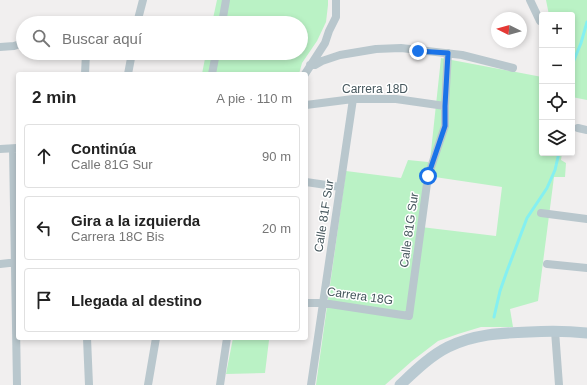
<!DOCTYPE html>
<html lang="es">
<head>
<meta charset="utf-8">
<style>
  body { margin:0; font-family:Arial,sans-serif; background:#f2f2f2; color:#222 }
  .controls { position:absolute; right:12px; top:12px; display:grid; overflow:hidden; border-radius:4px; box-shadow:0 2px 6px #0003 }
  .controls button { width:36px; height:36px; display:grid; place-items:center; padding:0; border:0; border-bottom:1px solid #e0e0e0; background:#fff; color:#222; font:20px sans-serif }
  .compass { position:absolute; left:491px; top:12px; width:36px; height:36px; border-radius:50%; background:#fff; box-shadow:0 2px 6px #0003; rotate:275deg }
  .stop { position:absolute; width:12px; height:12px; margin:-9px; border:3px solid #1a73e8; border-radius:50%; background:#fff }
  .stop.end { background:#1a73e8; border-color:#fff; box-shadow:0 1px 4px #0008 }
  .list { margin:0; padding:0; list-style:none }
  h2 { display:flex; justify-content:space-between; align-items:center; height:52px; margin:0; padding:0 16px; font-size:17px }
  h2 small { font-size:13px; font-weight:400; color:#767676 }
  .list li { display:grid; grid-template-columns:26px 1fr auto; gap:12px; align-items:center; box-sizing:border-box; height:64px; margin:0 8px 8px; padding:0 8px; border:1px solid #e0e0e0; border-radius:4px }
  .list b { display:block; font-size:15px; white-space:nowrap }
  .list p { margin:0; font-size:13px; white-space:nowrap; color:#767676 }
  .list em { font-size:13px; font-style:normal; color:#767676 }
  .icon { flex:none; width:22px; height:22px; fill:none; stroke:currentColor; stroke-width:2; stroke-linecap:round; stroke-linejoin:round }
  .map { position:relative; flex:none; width:587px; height:385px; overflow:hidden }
  .search { position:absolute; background:#fff; box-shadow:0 2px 6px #0003; left:16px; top:16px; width:292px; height:44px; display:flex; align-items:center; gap:10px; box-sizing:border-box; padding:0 14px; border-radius:22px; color:#767676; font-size:15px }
  .panel { position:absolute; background:#fff; box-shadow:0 2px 6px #0003; left:16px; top:72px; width:292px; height:268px; border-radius:4px }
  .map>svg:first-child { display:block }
</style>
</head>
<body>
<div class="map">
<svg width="587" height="385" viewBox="0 0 587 385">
  <rect width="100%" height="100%" fill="#f1efef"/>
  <!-- green -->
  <path fill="#baf2c5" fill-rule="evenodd" d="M217,0H328V5L326,22L317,41L302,63L299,74H202L206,53H301V23H212Z
    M546,0H587V100L572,97V15H549Z
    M441,58L542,77V153H562L561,160L566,163L565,177H554L538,301L510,309L513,327H481L458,334L438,341L412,361L385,385H316L346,171L401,178L408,160L428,162L429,170ZM428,176L502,187L496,236L421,227Z
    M233,338L269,340L265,373L226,374Z"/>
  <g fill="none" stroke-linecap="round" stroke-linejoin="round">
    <!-- stream -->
    <path stroke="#85f0f1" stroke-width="3" d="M572,65L581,43L587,22
      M494,317L500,291L507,271L527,218L547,188L555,170L559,153"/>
    <!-- street -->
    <path stroke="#b9c7cd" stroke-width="8" d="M530,0L540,21
      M137,23L143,0
      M222,23L226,0
      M0,47L14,46L23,43
      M310,65H315L322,61L340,55L376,49L401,48L462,55L513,68
      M85,74L86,53
      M128,74L132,53
      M212,74L216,53
      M305,74L325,43L329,31L336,17V0
      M306,105L353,99H396L445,106
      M578,128L587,130
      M0,149L17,148
      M13,149L17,385
      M306,182L340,187
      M541,213L587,219
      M0,264L18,262
      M547,264L587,268
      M306,303H323L409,316L428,176L445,126V106L448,53
      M555,331L559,385
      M87,338L89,385
      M148,385L156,338
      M220,385L227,338
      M311,385L353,99"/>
    <!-- secondary -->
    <path stroke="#b9cad2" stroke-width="11" d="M400,385C415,371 430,356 448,347C475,334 500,333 529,332C548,331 568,331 587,333"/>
  </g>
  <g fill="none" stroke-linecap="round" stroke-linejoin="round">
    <!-- route -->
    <path stroke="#1a73e8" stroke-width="5" d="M418,51L448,53L445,106V126L428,176"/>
  </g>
  <g text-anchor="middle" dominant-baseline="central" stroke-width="3" stroke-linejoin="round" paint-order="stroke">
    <!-- street labels -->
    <g font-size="12" fill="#46575d" stroke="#fff">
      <text x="375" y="89">Carrera 18D</text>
      <text transform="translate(324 216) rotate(-81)">Calle 81F Sur</text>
      <text transform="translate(409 230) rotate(-82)">Calle 81G Sur</text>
      <text transform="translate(360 296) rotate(8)">Carrera 18G</text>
    </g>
  </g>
</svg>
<div class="controls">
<button>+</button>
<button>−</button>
<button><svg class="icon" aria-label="locate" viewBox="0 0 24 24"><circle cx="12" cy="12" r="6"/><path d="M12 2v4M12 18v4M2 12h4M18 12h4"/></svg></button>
<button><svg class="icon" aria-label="layers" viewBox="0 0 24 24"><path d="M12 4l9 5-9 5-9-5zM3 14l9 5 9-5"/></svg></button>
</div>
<svg class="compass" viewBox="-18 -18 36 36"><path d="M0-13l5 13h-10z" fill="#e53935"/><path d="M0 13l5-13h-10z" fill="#767676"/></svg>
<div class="stop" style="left:428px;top:176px"></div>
<div class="stop end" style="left:418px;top:51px"></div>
<div class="search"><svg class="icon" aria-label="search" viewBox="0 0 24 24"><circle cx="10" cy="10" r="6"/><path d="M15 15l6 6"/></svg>Buscar aquí</div>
<section class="panel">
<h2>2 min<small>A pie · 110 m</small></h2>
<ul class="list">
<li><svg class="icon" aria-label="ahead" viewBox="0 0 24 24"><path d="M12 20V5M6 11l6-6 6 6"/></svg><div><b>Continúa</b><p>Calle 81G Sur</p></div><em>90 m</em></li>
<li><svg class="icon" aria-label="left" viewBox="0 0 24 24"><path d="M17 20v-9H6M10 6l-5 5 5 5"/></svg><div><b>Gira a la izquierda</b><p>Carrera 18C Bis</p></div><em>20 m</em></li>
<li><svg class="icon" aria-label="arrive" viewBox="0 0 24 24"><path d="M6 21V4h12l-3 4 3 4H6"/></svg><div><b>Llegada al destino</b></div></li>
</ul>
</section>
</div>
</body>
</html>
